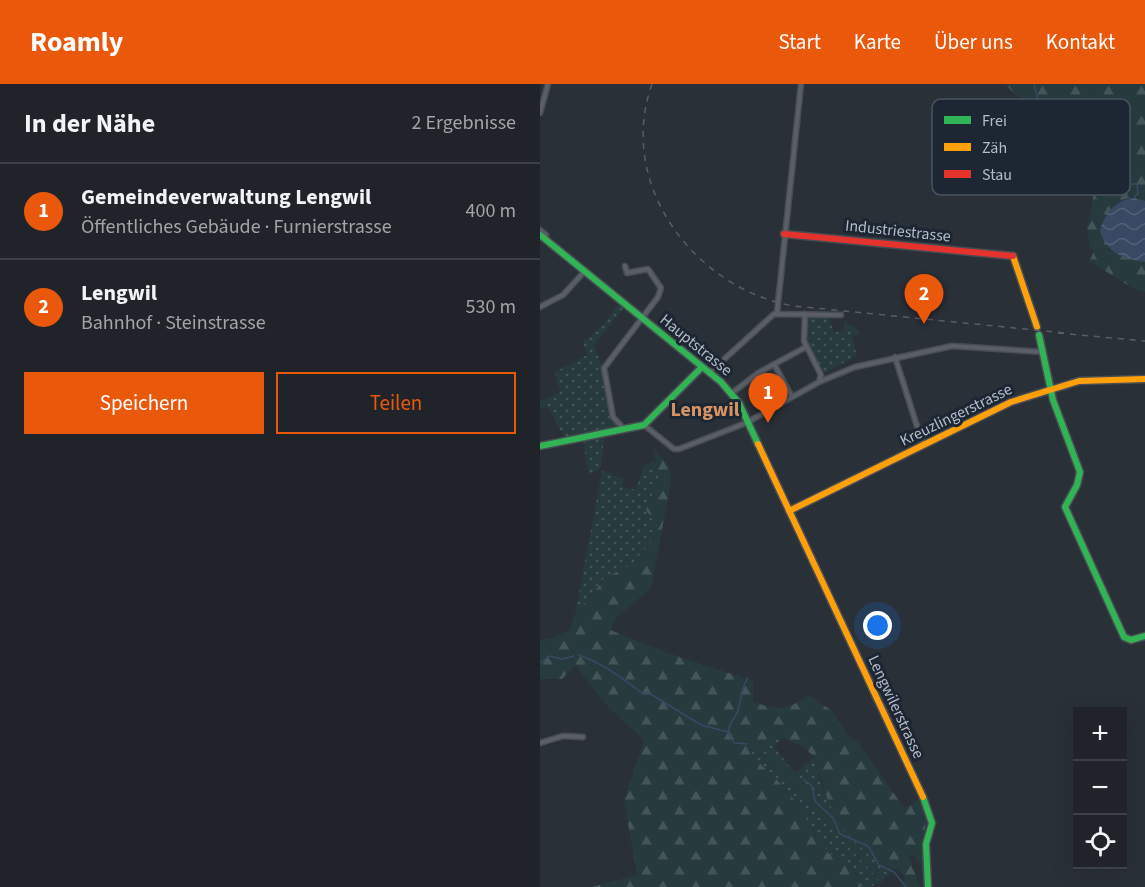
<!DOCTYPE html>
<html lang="de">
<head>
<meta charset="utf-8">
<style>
  body { margin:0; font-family:"Source Sans 3",sans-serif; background:#2d3036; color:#f1f3f6 }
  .controls { position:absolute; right:18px; bottom:18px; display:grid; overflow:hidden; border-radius:0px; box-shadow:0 6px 24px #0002 }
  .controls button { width:54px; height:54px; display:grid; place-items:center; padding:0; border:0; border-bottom:2px solid #3d4147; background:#20242a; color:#f1f3f6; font:30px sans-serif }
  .you { position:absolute; left:338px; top:542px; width:21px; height:21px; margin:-15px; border:4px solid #fff; border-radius:50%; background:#1a73e8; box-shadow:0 0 0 9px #1a73e833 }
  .badge { display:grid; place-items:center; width:39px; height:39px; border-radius:50%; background:#ea580c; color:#fff; font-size:20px; font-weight:700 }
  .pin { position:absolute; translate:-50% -50px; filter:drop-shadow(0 2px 3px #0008) }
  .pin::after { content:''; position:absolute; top:32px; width:21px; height:18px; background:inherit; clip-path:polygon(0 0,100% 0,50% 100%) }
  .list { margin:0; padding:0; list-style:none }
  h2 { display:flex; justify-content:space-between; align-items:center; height:78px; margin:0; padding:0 24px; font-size:26px }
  h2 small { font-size:20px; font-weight:400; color:#a2a4a8 }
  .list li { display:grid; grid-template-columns:39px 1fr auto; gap:18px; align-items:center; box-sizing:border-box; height:96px; padding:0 24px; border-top:2px solid #3d4147 }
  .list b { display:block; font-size:22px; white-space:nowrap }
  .list p { margin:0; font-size:20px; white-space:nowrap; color:#a2a4a8 }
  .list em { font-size:20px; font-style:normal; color:#a2a4a8 }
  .actions { display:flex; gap:12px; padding:18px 24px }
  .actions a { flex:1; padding:14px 0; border:2px solid #ea580c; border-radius:0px; text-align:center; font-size:21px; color:#ea580c }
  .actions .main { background:#ea580c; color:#fff }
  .icon { flex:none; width:33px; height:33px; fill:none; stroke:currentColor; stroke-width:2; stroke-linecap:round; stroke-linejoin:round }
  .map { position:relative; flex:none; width:605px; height:803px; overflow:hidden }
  header { display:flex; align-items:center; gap:36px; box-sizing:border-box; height:84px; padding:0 30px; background:#ea580c; color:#fff }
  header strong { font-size:28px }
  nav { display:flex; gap:33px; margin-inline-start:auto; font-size:21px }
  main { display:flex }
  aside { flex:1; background:#20242a }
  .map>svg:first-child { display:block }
</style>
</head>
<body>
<header>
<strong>Roamly</strong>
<nav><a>Start</a><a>Karte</a><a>Über uns</a><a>Kontakt</a></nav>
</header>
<main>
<aside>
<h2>In der Nähe<small>2 Ergebnisse</small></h2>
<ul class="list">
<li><span class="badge">1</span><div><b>Gemeindeverwaltung Lengwil</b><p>Öffentliches Gebäude · Furnierstrasse</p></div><em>400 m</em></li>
<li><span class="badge">2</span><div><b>Lengwil</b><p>Bahnhof · Steinstrasse</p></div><em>530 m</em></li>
</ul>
<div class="actions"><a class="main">Speichern</a><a>Teilen</a></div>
</aside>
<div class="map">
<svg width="605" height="803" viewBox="0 0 605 803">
  <defs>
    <pattern id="grass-dots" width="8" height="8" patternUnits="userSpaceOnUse" patternTransform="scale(1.5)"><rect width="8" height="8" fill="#273a3e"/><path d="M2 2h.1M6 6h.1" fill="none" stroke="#445559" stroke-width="1.8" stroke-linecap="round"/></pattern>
    <pattern id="forest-firs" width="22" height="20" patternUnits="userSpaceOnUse" patternTransform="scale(1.5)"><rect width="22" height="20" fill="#273a3e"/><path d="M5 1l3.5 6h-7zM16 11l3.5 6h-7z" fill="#445559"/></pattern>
    <pattern id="water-waves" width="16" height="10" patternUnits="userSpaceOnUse" patternTransform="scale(1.5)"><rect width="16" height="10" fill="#384963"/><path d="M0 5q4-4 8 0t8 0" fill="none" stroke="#526178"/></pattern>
  </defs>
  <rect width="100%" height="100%" fill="#2a3038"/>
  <!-- grass -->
  <path fill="url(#grass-dots)" d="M79,220L84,224L54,261L63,285L73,337L81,343L24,353L8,323L0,325V318L20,308L15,288L47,271L43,258L63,241Z
    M288,232L294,248L304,247L305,237L319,247L320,251L312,252L317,272L284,289C274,272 266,258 266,237L271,232Z
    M65,351L60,385L49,390L42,353Z
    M115,377L119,395L106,426L118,442L111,458L91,481L65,493L35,531L62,387L84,395L82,402L96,406L103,383Z
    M243,654L234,663L255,689L274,673L282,703L305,745L324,758L338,778L353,786L338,801L336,799L332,803H321L318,793L308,782L288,769L248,707L209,670L233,655Z"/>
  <!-- forest -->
  <path fill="url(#forest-firs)" d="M465,0H605V117C602,117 599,115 596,114C582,111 569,127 563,137L569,166L605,178V208L594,205L554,180L549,179L554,166L550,164L547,145L554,108L514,87L504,47L493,39L491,26Z
    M113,364L129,382L131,397L111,504L77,533L70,546L128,569L213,597V618C238,626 248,627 268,611L291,626L310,654L318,658L364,724L380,716L387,730L383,759L385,800L382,799L381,780L373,771L369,772L380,803H360L365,793L359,787L338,778L324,759L305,745L289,720L274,673L264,663L243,654L233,655L210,670L248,707L288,769L308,782L318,793L321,803H51L97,791L84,716L104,656L69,624L35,581L22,595H0V556L16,553L30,545L35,531L66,493L91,481L112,458L117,442L106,426L119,395Z"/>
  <!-- pitch -->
  <path fill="#273a3e" d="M229,667L347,793L341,798L223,672Z"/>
  <!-- water -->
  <path fill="url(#water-waves)" d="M594,114L605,117V178C584,175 566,169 560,147C564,130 575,116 594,114Z"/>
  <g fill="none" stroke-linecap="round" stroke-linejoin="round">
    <!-- stream -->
    <path stroke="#384963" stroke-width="1.5" d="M494,0L505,42
      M506,45C516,66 505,88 540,85C546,107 579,99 597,100L598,109L594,114
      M39,571C62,579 82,594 102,609H109L161,641L188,648L194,659L207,660
      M0,579L10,572L22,575L34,572
      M188,648C189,638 196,634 198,626C202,614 201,603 208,594
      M264,696L272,702L275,717L293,734L300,750L328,762L339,781L354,788L366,803"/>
    <defs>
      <path id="street" d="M0,29L8,0
        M0,146L6,151
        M0,223L23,211L44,188
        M237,229L261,0
        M265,230L264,257L281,291L279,297
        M355,273L383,361
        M234,280L252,313
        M169,289L234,230L301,231
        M192,309L218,289L266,263
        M104,341L134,365H139L206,339L279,298L315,283L412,262L503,268
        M84,345L73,333L64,284L118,213L121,204L108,185L87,189L85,182
        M0,659L23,652L43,653"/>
      <path id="fast" d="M0,151L181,298L199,319L218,360
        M499,251L513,316L540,388L537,401L525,423L584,553L591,556L605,552
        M0,362L104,341L161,284
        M383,713L392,739L386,760L388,803"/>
      <path id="slow" d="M473,172L497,243
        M218,360L383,713
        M249,427L471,318L539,297L605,295"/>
      <path id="jam" d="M244,150L473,172"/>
    </defs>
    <!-- street casing -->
    <use href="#street" stroke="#484c53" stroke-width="7"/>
    <!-- fast casing -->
    <use href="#fast" stroke="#484c53" stroke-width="9"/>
    <!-- slow casing -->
    <use href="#slow" stroke="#484c53" stroke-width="9"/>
    <!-- jam casing -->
    <use href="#jam" stroke="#484c53" stroke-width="9"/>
    <!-- street -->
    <use href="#street" stroke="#5a5e66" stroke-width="4"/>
    <!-- fast -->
    <use href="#fast" stroke="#30b455" stroke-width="6"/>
    <!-- slow -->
    <use href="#slow" stroke="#ff9f0a" stroke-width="6"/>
    <!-- jam -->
    <use href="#jam" stroke="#e5322d" stroke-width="6"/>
    <!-- rail -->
    <path stroke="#595d64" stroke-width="1.5" stroke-dasharray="6 6" stroke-linecap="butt" d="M112,0C76,101 155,205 254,222L525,249
      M518,249L605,257"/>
  </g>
  <g text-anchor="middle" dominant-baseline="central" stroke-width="6" stroke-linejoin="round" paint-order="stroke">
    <!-- street labels -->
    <g font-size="16" fill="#b4bcc9" stroke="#1d2633">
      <text transform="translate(358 147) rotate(6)">Industriestrasse</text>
      <text transform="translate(156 261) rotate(39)">Hauptstrasse</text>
      <text transform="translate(416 331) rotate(-26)">Kreuzlingerstrasse</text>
      <text transform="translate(356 623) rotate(65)">Lengwilerstrasse</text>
    </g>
    <!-- quarter labels -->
    <g font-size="20" font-weight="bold" fill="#d59563" stroke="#1d2633">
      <text x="165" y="326">Lengwil</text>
    </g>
  </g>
  <!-- legend -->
  <rect x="392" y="15" width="198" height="96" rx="9" fill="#1d2633" stroke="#4a5360" stroke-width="1.5"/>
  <rect x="404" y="32" width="27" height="8" fill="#30b455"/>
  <rect x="404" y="59" width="27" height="8" fill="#ff9f0a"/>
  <rect x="404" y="86" width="27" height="8" fill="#e5322d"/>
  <g font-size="16" fill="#b4bcc9">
    <text x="442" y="42">Frei</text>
    <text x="442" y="69">Zäh</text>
    <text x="442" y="96">Stau</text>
  </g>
</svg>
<div class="controls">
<button>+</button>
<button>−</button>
<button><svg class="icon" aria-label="locate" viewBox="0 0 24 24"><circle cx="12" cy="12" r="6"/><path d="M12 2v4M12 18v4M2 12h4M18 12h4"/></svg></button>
</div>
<div class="you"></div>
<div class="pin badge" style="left:228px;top:339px">1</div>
<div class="pin badge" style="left:384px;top:240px">2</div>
</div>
</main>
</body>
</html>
